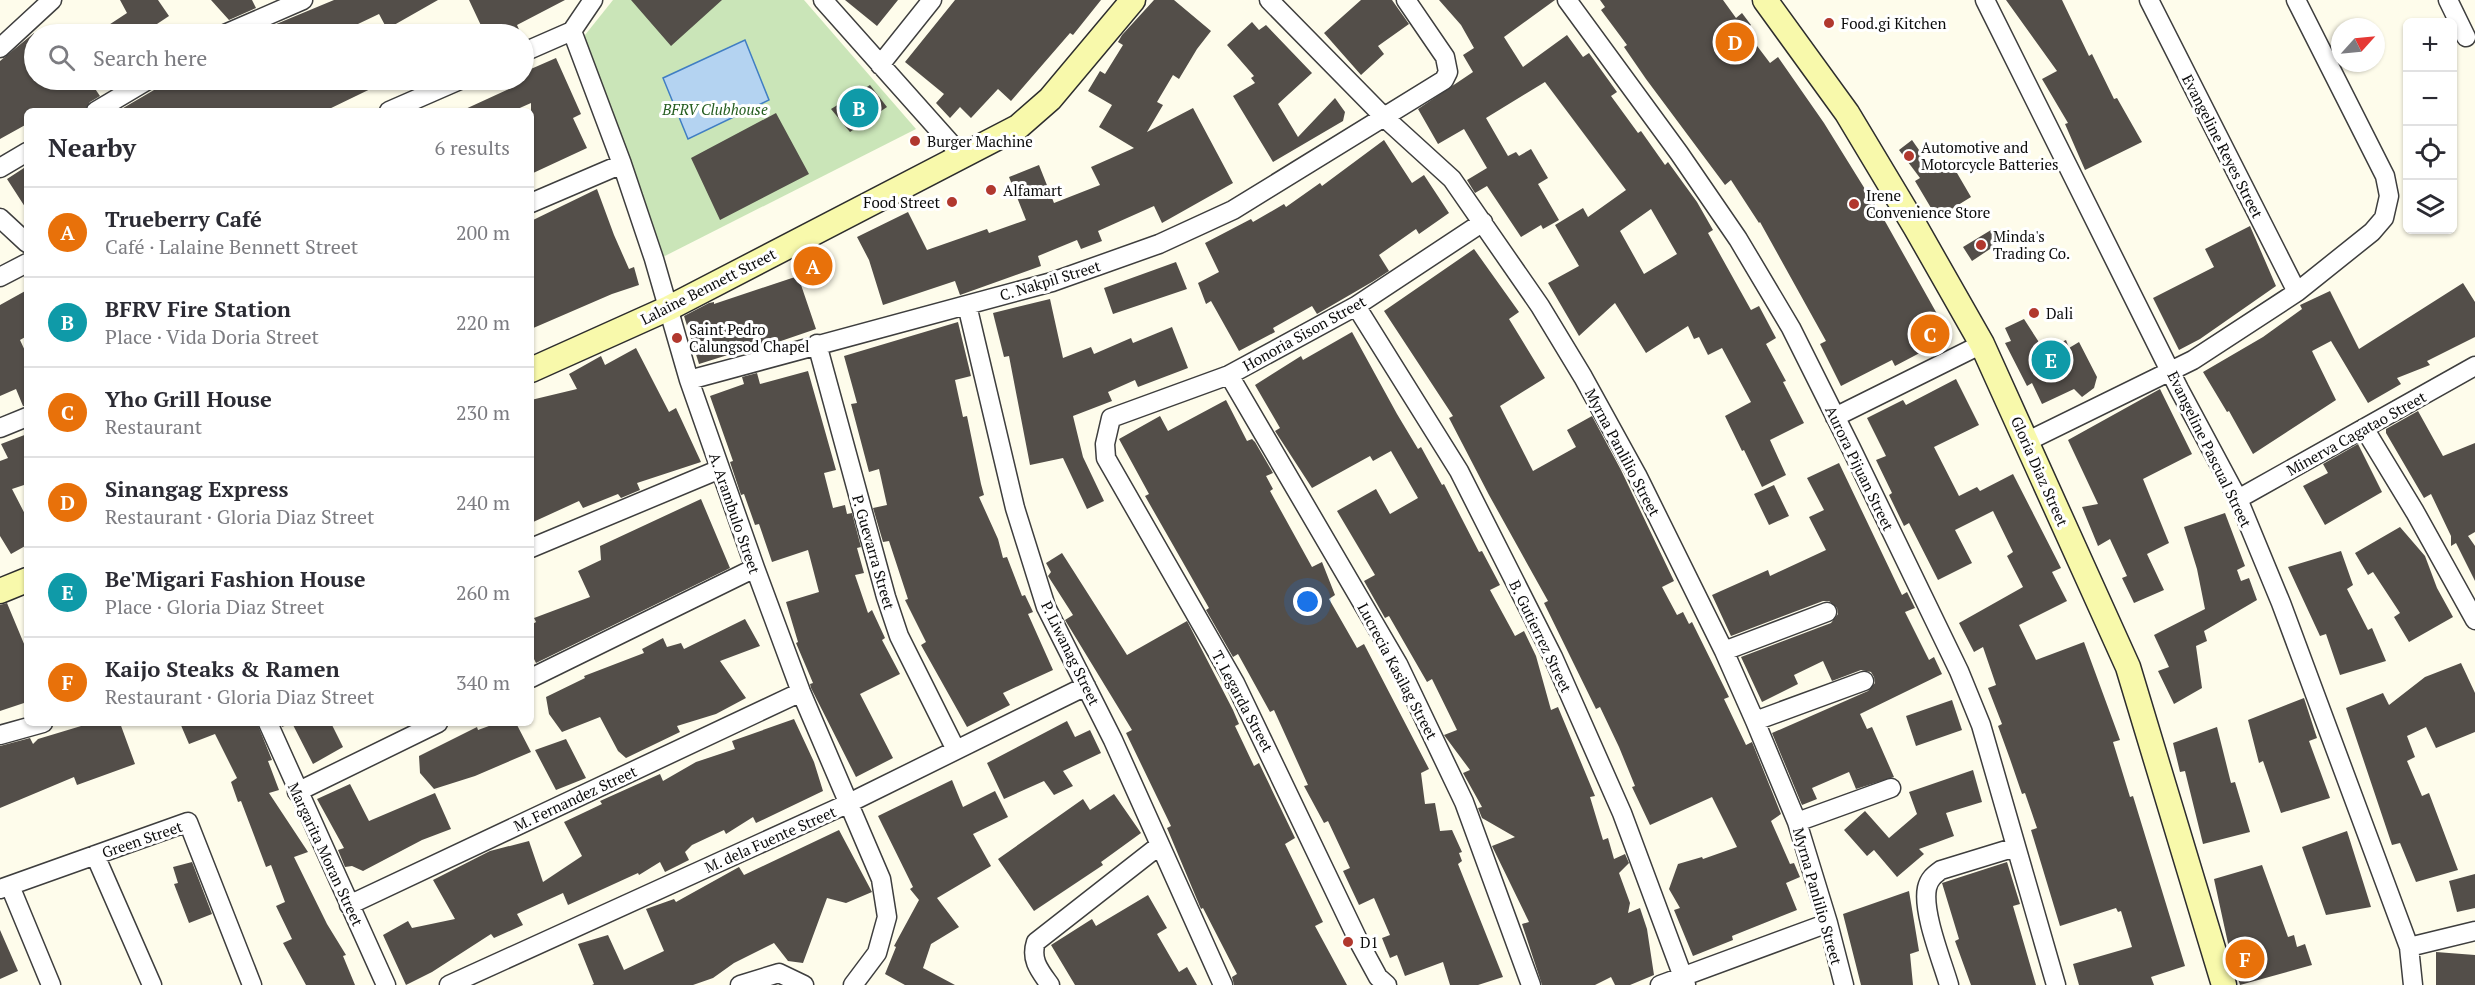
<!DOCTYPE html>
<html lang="en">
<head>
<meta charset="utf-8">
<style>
  body { margin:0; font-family:"PT Serif",serif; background:#f7f7f7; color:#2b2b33 }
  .controls { position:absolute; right:18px; top:18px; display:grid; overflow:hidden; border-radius:9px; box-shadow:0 2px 4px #0004 }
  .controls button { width:54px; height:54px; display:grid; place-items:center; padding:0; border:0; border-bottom:2px solid #e1e1e2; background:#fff; color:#2b2b33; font:30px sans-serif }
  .compass { position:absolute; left:2331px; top:18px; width:54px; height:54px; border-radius:50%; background:#fff; box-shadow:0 2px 4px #0004; rotate:63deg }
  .you { position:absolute; left:1308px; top:602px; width:21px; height:21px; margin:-15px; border:4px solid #fff; border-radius:50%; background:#1a73e8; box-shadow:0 0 0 9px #1a73e833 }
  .badge { display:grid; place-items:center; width:39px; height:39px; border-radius:50%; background:#d93025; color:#fff; font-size:20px; font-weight:700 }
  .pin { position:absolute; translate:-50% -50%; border:3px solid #fff; box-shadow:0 2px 6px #0006 }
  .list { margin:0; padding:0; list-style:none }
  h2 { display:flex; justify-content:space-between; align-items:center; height:78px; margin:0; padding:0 24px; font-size:26px }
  h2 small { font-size:20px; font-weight:400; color:#7c7c81 }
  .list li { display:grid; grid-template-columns:39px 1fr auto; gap:18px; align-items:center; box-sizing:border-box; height:90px; padding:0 24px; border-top:2px solid #e1e1e2 }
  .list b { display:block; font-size:22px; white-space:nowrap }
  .list p { margin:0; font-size:20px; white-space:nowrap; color:#7c7c81 }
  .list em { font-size:20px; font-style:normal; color:#7c7c81 }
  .icon { flex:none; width:33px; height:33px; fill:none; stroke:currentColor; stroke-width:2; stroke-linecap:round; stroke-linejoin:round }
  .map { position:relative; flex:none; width:2475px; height:985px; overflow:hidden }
  .search { position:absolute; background:#fff; box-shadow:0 2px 4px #0004; left:24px; top:24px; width:510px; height:66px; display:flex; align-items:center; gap:15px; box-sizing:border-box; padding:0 21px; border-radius:33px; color:#7c7c81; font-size:22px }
  .panel { position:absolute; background:#fff; box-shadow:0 2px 4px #0004; left:24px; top:108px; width:510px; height:618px; border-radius:9px }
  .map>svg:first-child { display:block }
</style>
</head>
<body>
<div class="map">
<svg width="2475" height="985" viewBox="0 0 2475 985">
  <rect width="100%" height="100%" fill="#fefceb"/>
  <!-- green -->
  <path fill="#cae5b8" d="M613,0H804L916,129L655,261L577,45Z"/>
  <!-- water -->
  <path fill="#b4d3f1" stroke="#407ec3" stroke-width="1.5" d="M745,40L769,100L688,139L663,78Z"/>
  <!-- building -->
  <path fill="#534e49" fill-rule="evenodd" d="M120,0H158L169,16L142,34H95L127,13Z
    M211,0H252L256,8L229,20Z
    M334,0H438L387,29L379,14L337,34H252Z
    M469,0H565L517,25L521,34H485Z
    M631,0H722L671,46Z
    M845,0H898L877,26Z
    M955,0H1101L1073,35L1070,33L1011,101L998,89L971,118L960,107L950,118L936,103L944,94L905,62Z
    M1154,0H1174L1211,31L1197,49L1179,79L1173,75L1157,102L1163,105L1147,132L1193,108L1233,183L1162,223L1154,206L1098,231L1102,241L1081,249L1077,240L1038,256L1041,266L960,295L955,281L883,305L869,260L857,237L908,212L927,250L987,229L989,233L1026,220L1009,177L1039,165L1054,203L1100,185L1091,167L1134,148L1099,127L1112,105L1088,91L1100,71L1105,74L1123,45L1118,42L1122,35Z
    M1361,0H1392L1409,24L1378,46L1384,54L1361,75L1324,33Z
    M1439,0H1555L1504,37L1523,67L1567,35L1583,57L1589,53L1617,92L1611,96L1638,133L1641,131L1665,165L1668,162L1697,202L1713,230L1708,233L1751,310L1759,306L1776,338L1766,344L1786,381L1783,382L1804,423L1770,440L1786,475L1762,487L1744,450L1742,451L1725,416L1751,402L1722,348L1708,355L1699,337L1694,339L1688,326L1646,353L1615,303L1579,336L1548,283L1579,266L1555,225L1583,208L1588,217L1626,190L1545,82L1486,118L1508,156L1516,152L1519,156L1531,149L1548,178L1538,184L1559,220L1543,229L1541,225L1521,237L1487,186L1475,193L1467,180L1487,168L1464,129L1438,144L1418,109L1473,72L1463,55L1474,48L1461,25ZM1651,209L1677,254L1644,274L1620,231Z
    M1600,0H1723L1736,18L1742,13L1751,25L1745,30L1770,63L1778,57L1824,123L1886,223L1950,337L1895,366L1892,360L1841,386L1820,344L1826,341L1760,222L1759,223L1731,180L1725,185L1646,79L1624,47L1627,45L1601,10L1605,7Z
    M2006,0H2062L2089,56L2092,54L2114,99L2117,98L2142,142L2085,170L2065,124L2068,123L2042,79L2057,71Z
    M1252,22L1259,30L1266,25L1312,73L1278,104L1298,137L1335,98L1345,112L1343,121L1273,162L1233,96L1255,83L1251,78L1254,76L1227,45Z
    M34,33V80H89L100,96L90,102L85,111H27V124L0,139V61Z
    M556,58L581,114L573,118L587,148L531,174V103L513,111H461L511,88L507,80H524V72Z
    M159,80H389L325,111H118L154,90Z
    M870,85L887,107L850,132L831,109Z
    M776,113L809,174L720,220L691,158Z
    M1384,140L1412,183L1424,175L1449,213L1419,234L1416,229L1379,255L1389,271L1372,282L1317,314L1312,306L1273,328L1275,332L1239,351L1211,301L1206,304L1198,283L1219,272L1205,243L1251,219L1253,222L1284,204L1286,207L1320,183L1322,186Z
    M1912,140L1933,170L1950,161L1971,197L1937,218L1915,181L1920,178L1899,150Z
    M27,166V210L7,179Z
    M597,189L614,235L629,269L634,267L639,285L612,294L531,329V221Z
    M2250,226L2276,286L2200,339L2179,350L2153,298L2214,267L2205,249Z
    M1991,230L1999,243L1972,261L1963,247Z
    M1474,249L1519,312L1509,319L1545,378L1500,406L1533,471L1576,447L1567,430L1592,416L1621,470L1674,581L1662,587L1677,615L1683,612L1689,624L1692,622L1729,697L1724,699L1746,745L1752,742L1781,814L1771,821L1790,864L1794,863L1800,877L1786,883L1797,910L1732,936L1733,940L1693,956L1674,910L1680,908L1669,889L1678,864L1702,857L1703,859L1737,847L1712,797L1650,825L1632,787L1635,786L1619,747L1600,707L1596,709L1544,603L1548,601L1489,495L1449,418L1453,416L1384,311Z
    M1176,262L1187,289L1113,314L1104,288Z
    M798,276L816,329L749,352L735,356L734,353L699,364L684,316L709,303L714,302V304Z
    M2463,283L2475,302V337L2427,361L2430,365L2397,378L2401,384L2368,403L2331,341L2312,351L2336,400L2253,454L2229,411L2227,412L2203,372L2263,337L2302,309L2300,305L2330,291L2359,349Z
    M27,290V336L20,340L27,355V406H23L16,389L0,396V305Z
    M1050,299L1063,358L1091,347L1094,354L1131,338L1133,343L1172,327L1188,368L1138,387L1135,380L1108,392L1112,401L1073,416L1083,457L1104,501L1087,509L1063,458L1030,465L1009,356L1004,357L993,313Z
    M2024,319L2044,350L2066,340L2069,348L2079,342L2097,377L2094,388L2082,397L2074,389L2042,404L2032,383L2027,386L2005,343L2011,341L2005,328Z
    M958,322L971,376L955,380L963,417L967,416L981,484L984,495L979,497L998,539L1003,558L1007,557L1022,596L1025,595L1033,612L1028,614L1053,670L1003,693L1010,705L967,727L921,645L926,642L905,600L908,599L889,541L883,542L873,508L887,505L879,469L869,472L851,404L857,403L844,356Z
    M1352,332L1397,414L1418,449L1421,447L1442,485L1444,484L1479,552L1482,551L1500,585L1490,590L1515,636L1524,631L1536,656L1551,710L1558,707L1595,796L1590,797L1603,840L1608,838L1614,859L1625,854L1629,863L1619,873L1630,903L1628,913L1640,908L1647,929L1654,975L1630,985H1615L1611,977L1595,985H1542L1522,924L1529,922L1492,846L1515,837L1482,818L1478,808L1482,807L1463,773L1470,770L1444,735L1457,730L1432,679L1427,682L1389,616L1385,618L1364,581L1375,575L1337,511L1376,489L1390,514L1418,498L1391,451L1373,461L1370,456L1312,488L1275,431L1280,428L1255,385L1301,356L1303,360Z
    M636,348L669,412L676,408L701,462L637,483L640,490L621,498L618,494L583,508L579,501L531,523V400L577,389L569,374L601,356L605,365Z
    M808,371L836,470L824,473L833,508L845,505L847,514L852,513L861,547L857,548L864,573L855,575L868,613L872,610L885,638L882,640L900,674L860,694L893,758L856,777L811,688L810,684L813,683L796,643L798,642L786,602L819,592L808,550L772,562L759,524L755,525L744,494L741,495L730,462L733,461L710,396L744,384L742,377L757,373L760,384Z
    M1956,379L1979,425L1934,447L1959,496L1977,487L1980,491L2013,474L2061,568L2052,572L2067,601L2019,625L2036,660L2084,642L2120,740L2113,742L2130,797L2133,796L2185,966L2151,977L2154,985H2079L2073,964L2132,947L2121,911L2118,912L2116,908L2060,926L2031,830L2037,828L2025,793L2022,794L2010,759L1998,726L2002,724L1988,688L1996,685L1983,647L1974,652L1959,623L2023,587L2007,556L2013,552L1993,511L1955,530L1972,563L1938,580L1909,523L1904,526L1889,495L1892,493L1876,460L1886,456L1867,418L1903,400L1906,405Z
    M2160,389L2192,454L2143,479L2169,543L2147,554L2164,590L2134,603L2122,578L2127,576L2110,539L2098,546L2082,507L2098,504L2068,440Z
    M1226,400L1247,441L1252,439L1255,442L1273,473L1266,476L1273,489L1270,491L1312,567L1322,562L1335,595L1329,599L1357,648L1364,644L1429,769L1421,773L1425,804L1435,803L1440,831L1452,830L1462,852L1459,853L1462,861L1458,864L1503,977L1478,985H1450L1443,962L1405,976L1397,955L1390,958L1382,938L1390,935L1374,898L1359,905L1343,871L1350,868L1328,821L1324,823L1304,786L1308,785L1274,710L1270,712L1238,654L1233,657L1206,610L1209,608L1145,496L1149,494L1119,439L1160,416L1168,431Z
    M2418,411L2443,456L2475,443V532L2468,536L2475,546V581L2456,543L2451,546V536L2431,494L2424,498L2386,433V429Z
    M27,434V484L12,489L27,518V545L11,554L0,536V461L8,458L1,444Z
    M2358,444L2382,492L2325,525L2303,486L2328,473L2323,464Z
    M1839,463L1902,595L1907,592L1915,608L1905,612L1929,660L1934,657L1942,674L1860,714L1867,729L1872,727L1894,777L1856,789L1849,772L1812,788L1817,799L1802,805L1772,733L1868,691L1875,683L1874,677L1871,672L1861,670L1832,681L1823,661L1794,675L1798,684L1762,702L1741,657L1831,623L1838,614L1837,608L1829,601H1823L1731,636L1712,595L1768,570L1770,576L1826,550L1809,517L1824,510L1807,478Z
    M1774,485L1789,516L1769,525L1754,494Z
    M701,499L730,568L536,663L531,653V625L536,622L534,618L590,597L578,571L601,560L600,546Z
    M2225,513L2245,566L2237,570L2241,581L2249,578L2257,600L2204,631L2207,641L2196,646L2202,688L2174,704L2158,671L2169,667L2154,635L2205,609L2197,569L2184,527Z
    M2400,527L2425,556L2437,588L2453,617L2409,642L2394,617L2400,613L2373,572L2368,575L2355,553Z
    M2341,551L2353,585L2347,589L2368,630L2372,628L2386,661L2340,675L2326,634L2320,636L2288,567Z
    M1062,553L1127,655L1187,621L1233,710L1239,724L1235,726L1254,766L1259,763L1295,838L1285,844L1323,922L1315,926L1347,985H1234L1232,977L1237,974L1203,908L1201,909L1167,828L1171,826L1126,733L1132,730L1065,620L1073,615L1048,576L1051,572L1046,563Z
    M7,603L27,651V702L0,711V605Z
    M745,619L760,646L720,661L746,698L716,714L677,726L680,732L626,758L618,751L600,717L562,732L549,714L546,697L585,678L584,676L644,653L642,649L663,638L667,647L681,643L684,649Z
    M2461,663L2475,693V732L2436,748L2426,727L2407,736L2415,757L2407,761L2422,796L2429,793L2458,870L2416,882L2400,843L2392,845L2346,708L2383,693L2389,705L2425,677Z
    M2304,698L2317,738L2309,741L2330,798L2281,813L2263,761L2259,763L2248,720Z
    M1952,700L1962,730L1916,746L1906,716Z
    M794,719L814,762L823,791L756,823L753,817L726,834L724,830L692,845L685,852L689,860L665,872L660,862L639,875L638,873L568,905L563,893L517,914L523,925L494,938L491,934L432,972L406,985L383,935L408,921L412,928L455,919L433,880L490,851L529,841L543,882L582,856L564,822L602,804L600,801L660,774L663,781L696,762L735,749L732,741Z
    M1067,721L1075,737L1090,730L1101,753L1063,771L1073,786L1054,795L1044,781L1004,799L987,763Z
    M91,723H120L135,764L77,785L74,777L0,808V746L30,738L33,744L38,739Z
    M180,723H257L272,760L268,761L279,790L269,793L308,852L294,857L327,924L346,955L343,956L355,985H306L283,943L292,939L276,906L285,902L271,865L266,867L241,801L238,802L231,782L237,778L215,734L189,744Z
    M280,723H331L343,747L313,764L292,723L282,727Z
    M497,723H516L531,752L475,776L434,789L420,773L419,756L477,727L478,730Z
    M2217,727L2231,783L2235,782L2250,832L2203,844L2185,771L2180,772L2173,743Z
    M566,739L586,778L556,790L535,750Z
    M1973,770L1982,802L1946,813L1954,836L1919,849L1924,854L1897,877L1874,850L1867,856L1844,830L1865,811L1889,838L1917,814L1909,792Z
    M952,780L963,807L995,791L1008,817L973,834L991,866L937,898L959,927L931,944L923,968L955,985H905L885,974L896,947L894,946L919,900L910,889L913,887L878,816Z
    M350,784L369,821L435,793L451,829L422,840L363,871L352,866L345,867L338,850L344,848L317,799Z
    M1114,794L1141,833L1101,862L1103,865L1034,911L998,859L1083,799L1090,810Z
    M839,830L872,892L846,903L827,898L803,963L788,961L774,943L734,963L713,978L693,985H592L594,984L578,944L608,935L624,970L664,951L646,909L674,899L676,902L739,867L744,875Z
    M2347,831L2371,907L2326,915L2302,847Z
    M192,862L212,914L189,923L174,884L178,883L173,867Z
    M2007,862L2020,904L2013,906L2036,985H1971L1955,941L1959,939L1942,883Z
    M2262,865L2288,937L2294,935L2297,947L2305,944L2312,965L2240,985L2229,948L2214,879Z
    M2475,874V908L2457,912L2449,881Z
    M1909,891L1919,951L1910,954L1913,985H1861L1843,914Z
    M1148,895L1167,928L1157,934L1179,972L1187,967L1197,985H1075L1051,945L1092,919L1096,926Z
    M0,930L18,971L0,979Z
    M2436,952L2475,955V985H2436Z"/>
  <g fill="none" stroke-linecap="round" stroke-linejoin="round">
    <defs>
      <path id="street" d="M823,0L962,156
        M1269,0L1385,118L1452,179L1540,306L1583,377L1637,475L1724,651L1755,721L1797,822L1828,923L1844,985
        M1567,0L1679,153L1738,239L1791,328L1851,448L1959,671L1981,725L2056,985
        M1985,0L2179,389L2238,499L2281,603L2409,947L2413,985
        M2149,0L2297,292
        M2448,0L2466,37
        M572,31L622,164L654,259L689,380L755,568L801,692L881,879L887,917L877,953L853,985
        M225,34L303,0
        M0,48L52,0
        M524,52L572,31L593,0
        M880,65L932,0
        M96,111L148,80
        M389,111L460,80
        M0,168L27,152
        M531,203L622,164
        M0,218L27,243
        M0,277L27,263
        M967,305L1015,508L1046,607L1113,740L1223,985
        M1356,306L1459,471L1553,657L1622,813L1686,985
        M817,344L886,597L899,636L956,750
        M1229,375L1398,664L1464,802L1531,985
        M689,380L1052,282L1159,244L1233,210L1444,80L1448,72L1445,57L1406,0
        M1835,417L1982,344
        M0,428L27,417
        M2364,428L2415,512L2475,620
        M2026,442L2193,360L2297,292L2372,232L2384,218L2389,196L2385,176L2296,0
        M2238,499L2475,366
        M531,548L720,469
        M1724,651L1827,612
        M531,678L755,568
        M1755,721L1864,681
        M268,723L386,985
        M0,735L43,723
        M297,792L438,723
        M1797,822L1891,788
        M95,855L152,985
        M10,886L51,985
        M0,889L188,822L252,985
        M349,905L801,692
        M2409,947L2475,931
        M449,985L847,804L1086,686
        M740,985L779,973L804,985
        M1050,985C1040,971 1030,960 1036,942L1160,845
        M1387,985L1378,977L1360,944L1235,683L1106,458L1105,444L1111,418L1229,375L1356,306L1483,222
        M1660,985L1828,923
        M1949,985C1942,961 1922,912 1927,888C1929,879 1934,875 1941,870L2016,847"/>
      <path id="secondary" d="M1765,0L1847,113L1916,228L1982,344L2128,667L2224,985
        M531,370L669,308L1018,127L1050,99L1133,0
        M0,591L27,580"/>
    </defs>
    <!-- street casing -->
    <use href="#street" stroke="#3e3e3e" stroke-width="21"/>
    <!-- secondary casing -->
    <use href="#secondary" stroke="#2d2d2d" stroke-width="27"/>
    <!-- street -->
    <use href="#street" stroke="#fff" stroke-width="18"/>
    <!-- secondary -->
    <use href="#secondary" stroke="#f8f9ab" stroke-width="24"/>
  </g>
  <!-- markers -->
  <g fill="#b1382e" stroke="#fff" stroke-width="2">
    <circle cx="1829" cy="23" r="6"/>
    <circle cx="915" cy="141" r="6"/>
    <circle cx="1909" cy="156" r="6"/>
    <circle cx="991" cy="190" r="6"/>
    <circle cx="952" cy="202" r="6"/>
    <circle cx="1854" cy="204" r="6"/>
    <circle cx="1981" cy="245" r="6"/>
    <circle cx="2034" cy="313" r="6"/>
    <circle cx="677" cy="338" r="6"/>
    <circle cx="1348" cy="942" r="6"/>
  </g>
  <g text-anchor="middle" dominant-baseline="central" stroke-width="6" stroke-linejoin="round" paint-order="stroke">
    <!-- poi labels -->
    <g font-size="15" fill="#0b0b0b" stroke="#fff" text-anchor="start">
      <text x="1841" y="23">Food.gi Kitchen</text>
      <text x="927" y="141">Burger Machine</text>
      <text x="1921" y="147">Automotive and<tspan x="1921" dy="17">Motorcycle Batteries</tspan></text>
      <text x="1003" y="190">Alfamart</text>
      <text x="1866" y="195">Irene<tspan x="1866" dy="17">Convenience Store</tspan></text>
      <text x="940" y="202" text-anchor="end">Food Street</text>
      <text x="1993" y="236">Minda's<tspan x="1993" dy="17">Trading Co.</tspan></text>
      <text x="2046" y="313">Dali</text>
      <text x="689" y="329">Saint Pedro<tspan x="689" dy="17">Calungsod Chapel</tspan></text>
      <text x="1360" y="942">D1</text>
    </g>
    <!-- park labels -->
    <g font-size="15" font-style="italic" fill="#265e21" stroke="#fff">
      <text x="715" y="109">BFRV Clubhouse</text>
    </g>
    <!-- street labels -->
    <g font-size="15" fill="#0b0b0b" stroke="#fff">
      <text transform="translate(2223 146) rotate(63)">Evangeline Reyes Street</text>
      <text transform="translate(1050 280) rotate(-17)">C. Nakpil Street</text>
      <text transform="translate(708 286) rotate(-27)">Lalaine Bennett Street</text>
      <text transform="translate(1304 333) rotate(-29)">Honoria Sison Street</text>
      <text transform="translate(2356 433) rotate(-29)">Minerva Cagatao Street</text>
      <text transform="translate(2210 449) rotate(64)">Evangeline Pascual Street</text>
      <text transform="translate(1623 452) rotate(62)">Myrna Panlilio Street</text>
      <text transform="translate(1860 468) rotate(64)">Aurora Pijuan Street</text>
      <text transform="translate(2040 471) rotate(66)">Gloria Diaz Street</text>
      <text transform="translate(735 513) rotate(71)">A. Arambulo Street</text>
      <text transform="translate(874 552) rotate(74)">P. Guevarra Street</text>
      <text transform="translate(1541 636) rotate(64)">B. Gutierrez Street</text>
      <text transform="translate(1071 653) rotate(64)">P. Liwanag Street</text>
      <text transform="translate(1398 671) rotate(62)">Lucrecia Kasilag Street</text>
      <text transform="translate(1243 701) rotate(62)">T. Legarda Street</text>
      <text transform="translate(575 798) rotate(-25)">M. Fernandez Street</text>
      <text transform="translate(142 839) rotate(-19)">Green Street</text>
      <text transform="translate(770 839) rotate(-24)">M. dela Fuente Street</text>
      <text transform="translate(326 854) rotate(65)">Margarita Moran Street</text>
      <text transform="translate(1818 896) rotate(74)">Myrna Panlilio Street</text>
    </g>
  </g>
</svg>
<div class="controls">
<button>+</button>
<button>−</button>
<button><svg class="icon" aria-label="locate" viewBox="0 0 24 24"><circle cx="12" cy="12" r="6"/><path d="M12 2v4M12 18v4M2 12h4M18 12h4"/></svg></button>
<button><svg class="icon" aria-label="layers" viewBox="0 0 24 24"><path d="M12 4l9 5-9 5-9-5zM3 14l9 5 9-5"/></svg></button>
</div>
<svg class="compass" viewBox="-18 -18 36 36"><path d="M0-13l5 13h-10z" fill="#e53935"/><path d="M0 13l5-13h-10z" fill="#7c7c81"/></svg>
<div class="you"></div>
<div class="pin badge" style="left:813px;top:266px;background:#e8710a">A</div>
<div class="pin badge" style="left:859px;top:108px;background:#0f9aa8">B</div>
<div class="pin badge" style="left:1930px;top:334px;background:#e8710a">C</div>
<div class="pin badge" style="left:1735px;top:42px;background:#e8710a">D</div>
<div class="pin badge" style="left:2051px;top:360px;background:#0f9aa8">E</div>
<div class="pin badge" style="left:2245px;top:959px;background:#e8710a">F</div>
<div class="search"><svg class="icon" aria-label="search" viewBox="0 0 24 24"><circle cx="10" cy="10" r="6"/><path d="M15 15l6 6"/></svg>Search here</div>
<section class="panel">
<h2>Nearby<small>6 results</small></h2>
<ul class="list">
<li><span class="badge" style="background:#e8710a">A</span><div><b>Trueberry Café</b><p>Café · Lalaine Bennett Street</p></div><em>200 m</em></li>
<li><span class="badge" style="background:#0f9aa8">B</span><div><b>BFRV Fire Station</b><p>Place · Vida Doria Street</p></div><em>220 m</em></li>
<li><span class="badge" style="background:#e8710a">C</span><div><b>Yho Grill House</b><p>Restaurant</p></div><em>230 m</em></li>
<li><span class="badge" style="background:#e8710a">D</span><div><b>Sinangag Express</b><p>Restaurant · Gloria Diaz Street</p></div><em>240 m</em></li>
<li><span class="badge" style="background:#0f9aa8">E</span><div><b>Be'Migari Fashion House</b><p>Place · Gloria Diaz Street</p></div><em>260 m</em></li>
<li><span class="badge" style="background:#e8710a">F</span><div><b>Kaijo Steaks &amp; Ramen</b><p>Restaurant · Gloria Diaz Street</p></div><em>340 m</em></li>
</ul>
</section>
</div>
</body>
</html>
